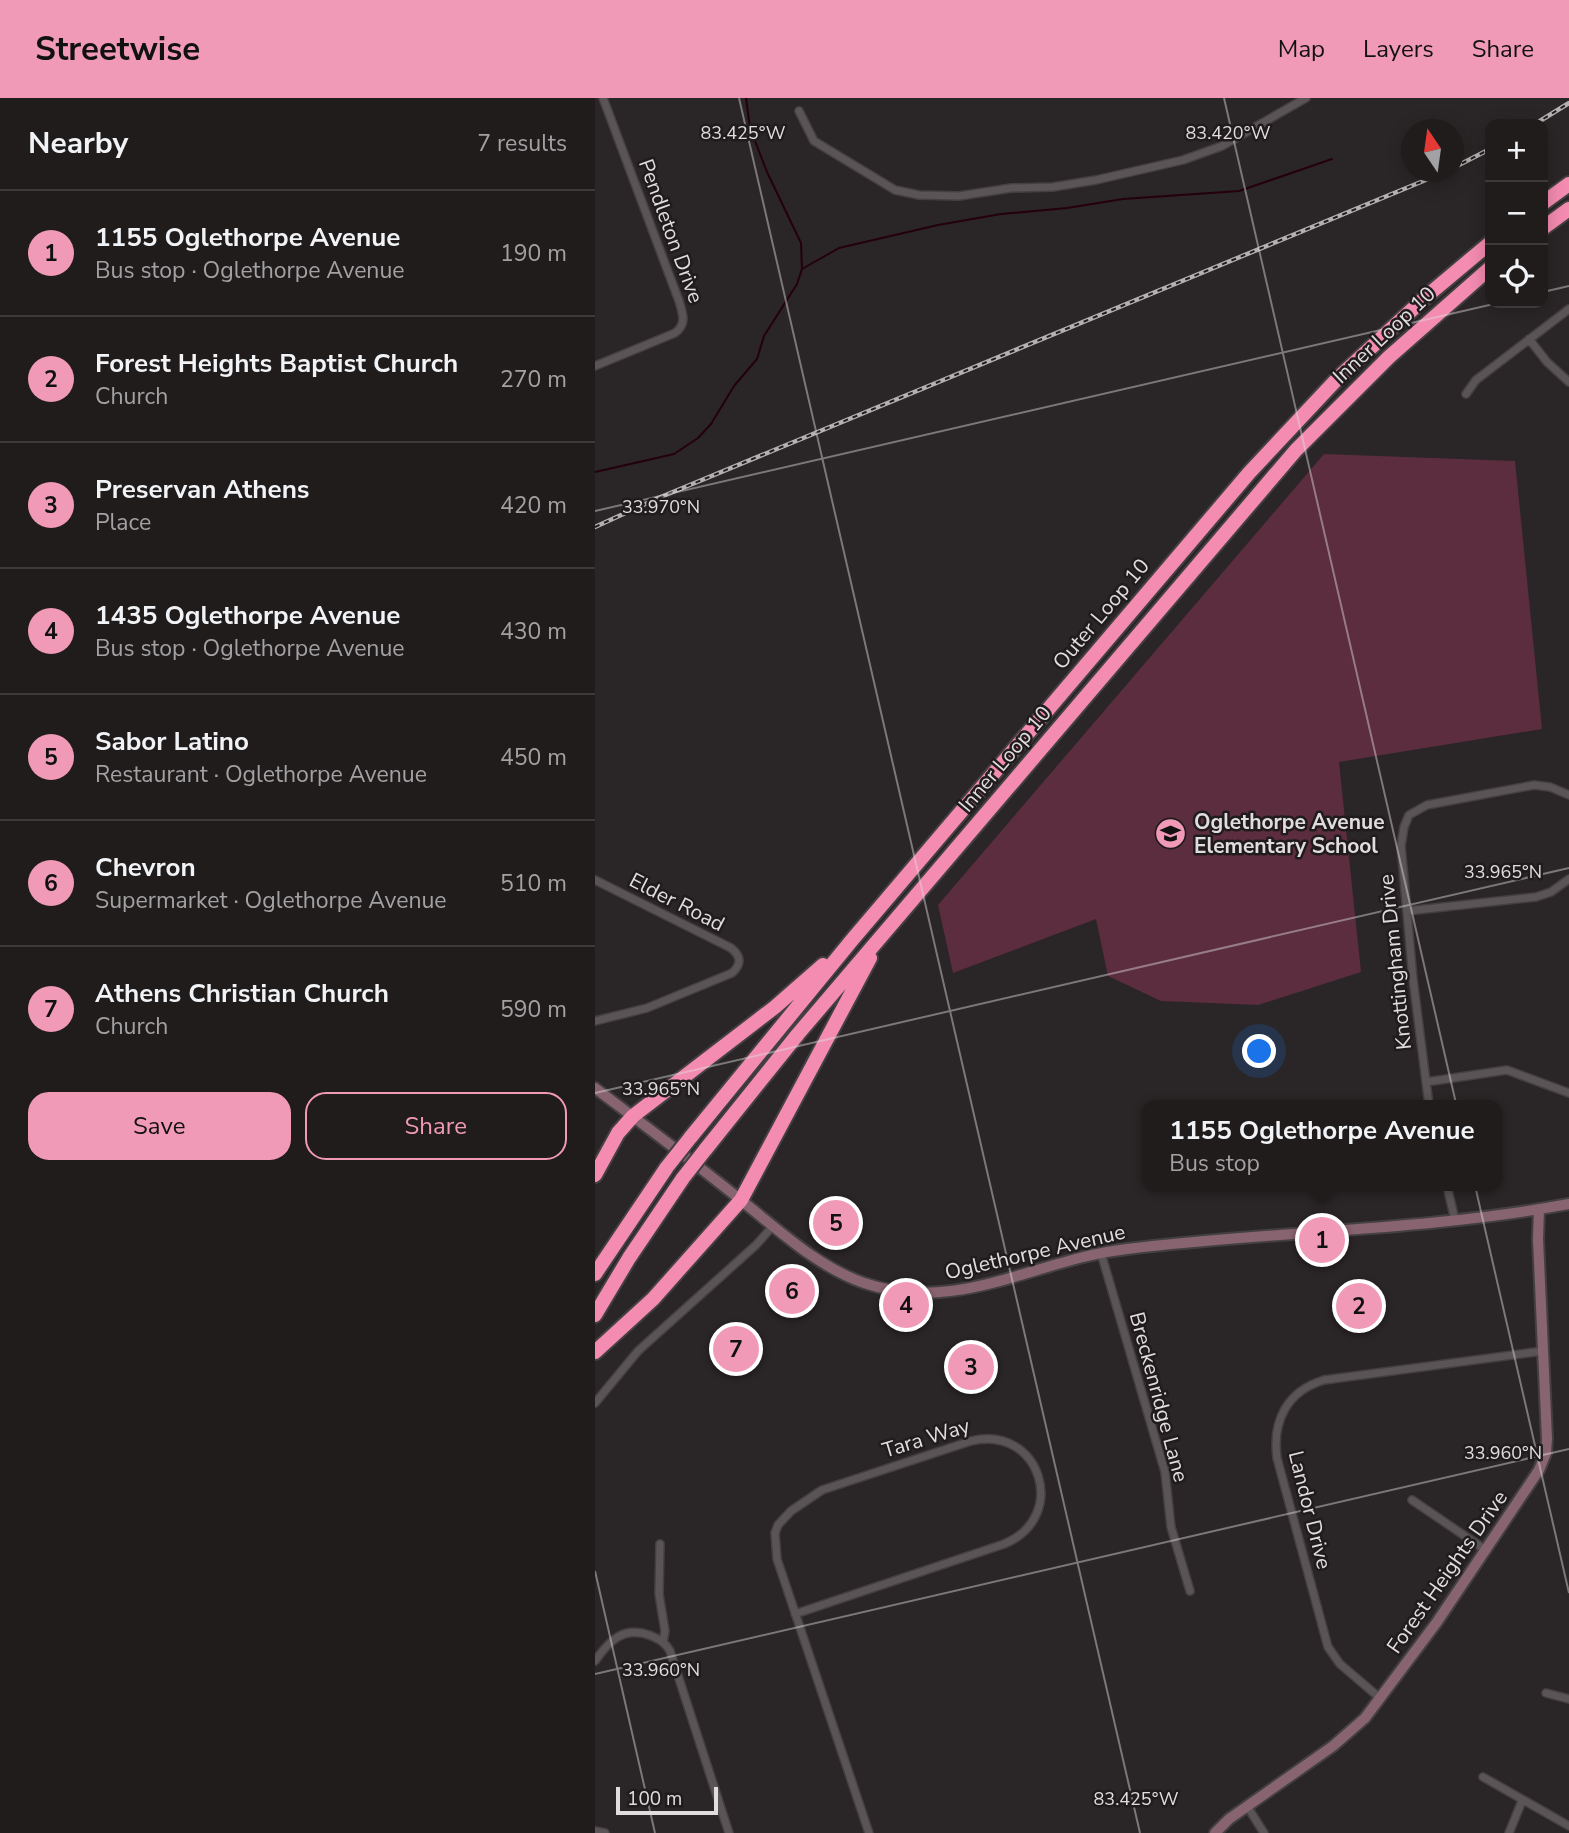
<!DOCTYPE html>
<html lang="en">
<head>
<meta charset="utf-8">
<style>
  body { margin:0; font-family:"Nunito Sans",sans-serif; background:#2d2929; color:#f1f3f6 }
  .controls { position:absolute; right:21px; top:21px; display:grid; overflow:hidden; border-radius:14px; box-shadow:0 4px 18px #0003 }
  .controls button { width:63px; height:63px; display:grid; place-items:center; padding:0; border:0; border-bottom:2px solid #3d3a3b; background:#201c1c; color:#f1f3f6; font:35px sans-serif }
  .compass { position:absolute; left:806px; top:21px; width:63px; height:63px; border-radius:50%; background:#201c1c; box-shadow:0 4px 18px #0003; rotate:347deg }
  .scale { position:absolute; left:21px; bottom:18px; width:102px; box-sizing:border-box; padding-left:7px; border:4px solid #e1ddde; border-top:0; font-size:19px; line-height:24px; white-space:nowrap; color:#e1ddde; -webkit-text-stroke:5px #201b1d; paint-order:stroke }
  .you { position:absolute; left:665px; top:954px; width:24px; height:24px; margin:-18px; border:5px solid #fff; border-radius:50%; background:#1a73e8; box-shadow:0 0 0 10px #1a73e833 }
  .badge { display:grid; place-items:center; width:46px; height:46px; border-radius:50%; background:#f09ab7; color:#111; font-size:23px; font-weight:700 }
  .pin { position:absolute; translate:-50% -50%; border:4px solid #fff; box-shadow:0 2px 7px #0006 }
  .popup { position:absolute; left:547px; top:1002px; width:360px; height:91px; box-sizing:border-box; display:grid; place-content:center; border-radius:14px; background:#201c1c; filter:drop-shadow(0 2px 5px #0005); font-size:23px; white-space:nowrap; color:#a2a1a3 }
  .popup b { font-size:26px; color:#f1f3f6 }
  .popup::after { content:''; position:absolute; left:50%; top:100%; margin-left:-14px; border:14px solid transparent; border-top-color:#201c1c }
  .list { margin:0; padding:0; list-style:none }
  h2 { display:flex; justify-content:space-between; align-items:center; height:91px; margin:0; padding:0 28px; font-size:30px }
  h2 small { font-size:23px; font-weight:400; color:#a2a1a3 }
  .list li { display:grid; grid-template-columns:46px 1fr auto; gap:21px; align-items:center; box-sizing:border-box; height:126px; padding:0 28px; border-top:2px solid #3d3a3b }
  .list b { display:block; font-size:26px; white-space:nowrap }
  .list p { margin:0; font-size:23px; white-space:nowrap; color:#a2a1a3 }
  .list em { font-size:23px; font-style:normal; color:#a2a1a3 }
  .actions { display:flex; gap:14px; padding:21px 28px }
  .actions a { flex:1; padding:16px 0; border:2px solid #f09ab7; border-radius:21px; text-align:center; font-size:24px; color:#f09ab7 }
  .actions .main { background:#f09ab7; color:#111 }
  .icon { flex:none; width:38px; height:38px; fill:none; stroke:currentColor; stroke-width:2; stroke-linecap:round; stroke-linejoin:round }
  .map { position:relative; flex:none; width:974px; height:1735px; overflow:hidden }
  header { display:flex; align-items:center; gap:42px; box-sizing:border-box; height:98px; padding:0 35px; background:#f09ab7; color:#111 }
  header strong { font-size:33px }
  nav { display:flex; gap:38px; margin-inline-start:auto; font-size:24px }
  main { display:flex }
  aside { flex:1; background:#201c1c }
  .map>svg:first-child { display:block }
</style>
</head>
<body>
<header>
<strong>Streetwise</strong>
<nav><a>Map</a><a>Layers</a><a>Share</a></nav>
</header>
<main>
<aside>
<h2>Nearby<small>7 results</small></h2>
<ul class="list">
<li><span class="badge">1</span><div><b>1155 Oglethorpe Avenue</b><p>Bus stop · Oglethorpe Avenue</p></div><em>190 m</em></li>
<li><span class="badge">2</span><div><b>Forest Heights Baptist Church</b><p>Church</p></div><em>270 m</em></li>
<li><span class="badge">3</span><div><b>Preservan Athens</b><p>Place</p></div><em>420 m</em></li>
<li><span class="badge">4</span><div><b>1435 Oglethorpe Avenue</b><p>Bus stop · Oglethorpe Avenue</p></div><em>430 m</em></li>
<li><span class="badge">5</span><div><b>Sabor Latino</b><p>Restaurant · Oglethorpe Avenue</p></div><em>450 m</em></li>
<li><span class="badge">6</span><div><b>Chevron</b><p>Supermarket · Oglethorpe Avenue</p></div><em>510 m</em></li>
<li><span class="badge">7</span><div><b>Athens Christian Church</b><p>Church</p></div><em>590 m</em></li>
</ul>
<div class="actions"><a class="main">Save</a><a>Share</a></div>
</aside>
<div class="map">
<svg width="974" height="1735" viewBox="0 0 974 1735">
  <rect width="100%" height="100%" fill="#2a2526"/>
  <!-- green -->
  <path fill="#5b2d3e" d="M729,356L920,363L947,631L744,664L766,874L663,907L566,903L513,878L501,821L358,875L343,807Z"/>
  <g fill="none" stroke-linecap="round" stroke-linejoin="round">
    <!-- stream -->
    <path stroke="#24000f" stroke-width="2" d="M207,171L244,150L343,127L406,116L472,110L528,101L644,93L737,61
      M0,374L79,356L103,340L116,326L139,288L162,261L169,238L202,186L207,171L206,145L172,74L155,30L151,0"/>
    <defs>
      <path id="street" d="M204,13L219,43L300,92L324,97L364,98L416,90L458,89L501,82L588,62L627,48L711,0
        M934,241L952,264L974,284
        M0,268L80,235C92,226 88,216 84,203L8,0
        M871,296L881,282L974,211
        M0,782L136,850C146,858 147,866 137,875L52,910L0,923
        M812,813L941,799L956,794L974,781
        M831,984L912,972L974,995
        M834,1007L818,881L806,748L809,729L814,717L832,707L939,687L955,689L974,697
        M852,1088L860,1122
        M506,1155L570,1374L576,1429L595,1493
        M0,1305L43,1253L161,1147L178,1128
        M817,1402L892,1453
        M65,1446L64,1496L70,1533L68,1544
        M200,1516L409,1446C475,1419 445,1326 376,1343L227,1392L196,1413L183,1427L180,1435L182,1461L274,1735
        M0,1563C14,1543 28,1528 54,1537C64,1541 70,1544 75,1553L134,1735
        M951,1595L974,1601
        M786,1601L745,1566L733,1549L682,1360C677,1323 692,1293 729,1282L948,1253
        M888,1679L974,1728
        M652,1708L669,1735
        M0,1733L10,1735
        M914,1735L927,1703"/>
      <path id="secondary" d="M0,990C49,1027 99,1064 147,1103C185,1133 223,1169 269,1185C363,1217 441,1161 532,1151C679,1133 828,1133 974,1106
        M620,1735L634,1721L738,1648L770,1620L842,1524L944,1372L951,1355L952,1341L943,1141L944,1111"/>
      <path id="highway" d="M948,105L974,86
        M948,130L974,111
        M95,1040L257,842L654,375L743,280L833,197L895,145
        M110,1052L203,936L701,352L794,259L895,170
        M0,1077L23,1035L38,1018L180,909L228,867
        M0,1176L72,1069
        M0,1217L34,1160L88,1080
        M0,1254L58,1201L146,1102L275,860"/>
    </defs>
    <!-- street casing -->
    <use href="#street" stroke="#444041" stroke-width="10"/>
    <!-- secondary casing -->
    <use href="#secondary" stroke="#444041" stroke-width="14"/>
    <!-- highway casing -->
    <use href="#highway" stroke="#444041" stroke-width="18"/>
    <!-- street -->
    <use href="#street" stroke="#5a5456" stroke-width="7"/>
    <!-- secondary -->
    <use href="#secondary" stroke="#886471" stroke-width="10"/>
    <!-- highway -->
    <use href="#highway" stroke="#f48bb1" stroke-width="14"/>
    <defs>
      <path id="rail" d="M940,26L974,5
        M858,70L895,51
        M0,429L61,401L850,74"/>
    </defs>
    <!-- rail casing -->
    <use href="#rail" stroke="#b4b0b1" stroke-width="4.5"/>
    <!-- rail -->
    <use href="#rail" stroke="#201b1d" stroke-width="2" stroke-dasharray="5" stroke-linecap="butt"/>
    <defs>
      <path id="highway-bridge" d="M72,1069L95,1040
        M88,1080L110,1052"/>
    </defs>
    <!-- highway-bridge casing -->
    <use href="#highway-bridge" stroke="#444041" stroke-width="18" stroke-linecap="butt"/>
    <!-- highway-bridge -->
    <use href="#highway-bridge" stroke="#f48bb1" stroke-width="14"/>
  </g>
  <!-- ticks -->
  <path fill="none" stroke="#e1ddde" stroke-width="2" stroke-opacity="0.45" d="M144,0L545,1735M629,0L974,1495M948,194L974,188M0,413L903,205M0,995L974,770M0,1473L60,1735M0,1576L974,1351"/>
  <!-- icons -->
  <defs>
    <symbol id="school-disc" viewBox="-11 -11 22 22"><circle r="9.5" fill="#f09ab7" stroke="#201b1d"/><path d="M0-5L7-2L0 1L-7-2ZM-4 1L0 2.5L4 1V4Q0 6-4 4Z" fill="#111"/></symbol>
  </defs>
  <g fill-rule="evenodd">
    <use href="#school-disc" x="558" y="718" width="35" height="35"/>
  </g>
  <g text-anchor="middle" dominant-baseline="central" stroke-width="5" stroke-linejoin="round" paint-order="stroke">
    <!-- street labels -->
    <g font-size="21" fill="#e1ddde" stroke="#201b1d">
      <text transform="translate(76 133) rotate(70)">Pendleton Drive</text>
      <text transform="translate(789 237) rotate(-43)">Inner Loop 10</text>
      <text transform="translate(506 516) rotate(-50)">Outer Loop 10</text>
      <text transform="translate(410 661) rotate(-50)">Inner Loop 10</text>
      <text transform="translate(82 804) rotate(27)">Elder Road</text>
      <text transform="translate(800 864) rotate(-96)">Knottingham Drive</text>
      <text transform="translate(440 1154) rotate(-13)">Oglethorpe Avenue</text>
      <text transform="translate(564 1299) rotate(75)">Breckenridge Lane</text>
      <text transform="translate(331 1340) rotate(-17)">Tara Way</text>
      <text transform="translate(715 1412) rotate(76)">Landor Drive</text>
      <text transform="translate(852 1474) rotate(-55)">Forest Heights Drive</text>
    </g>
    <!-- poi labels -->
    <g font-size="21" font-weight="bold" fill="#e1ddde" stroke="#201b1d" text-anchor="start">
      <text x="599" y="724">Oglethorpe Avenue<tspan x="599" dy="24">Elementary School</tspan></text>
    </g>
  </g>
  <g font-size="18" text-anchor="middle" fill="#e1ddde" stroke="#201b1d" stroke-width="5" stroke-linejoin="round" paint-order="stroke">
    <text x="148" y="41">83.425°W</text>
    <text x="633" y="41">83.420°W</text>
    <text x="66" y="415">33.970°N</text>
    <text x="908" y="780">33.965°N</text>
    <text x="66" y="997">33.965°N</text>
    <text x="908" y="1361">33.960°N</text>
    <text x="66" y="1578">33.960°N</text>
    <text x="541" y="1707">83.425°W</text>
  </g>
</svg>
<div class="controls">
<button>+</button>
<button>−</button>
<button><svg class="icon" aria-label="locate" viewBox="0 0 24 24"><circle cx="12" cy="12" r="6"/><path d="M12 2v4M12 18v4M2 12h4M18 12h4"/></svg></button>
</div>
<svg class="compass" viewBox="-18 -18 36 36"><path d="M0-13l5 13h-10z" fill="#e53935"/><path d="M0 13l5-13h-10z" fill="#a2a1a3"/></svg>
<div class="scale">100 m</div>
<div class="you"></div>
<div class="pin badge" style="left:727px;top:1142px">1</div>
<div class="popup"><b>1155 Oglethorpe Avenue</b>Bus stop</div>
<div class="pin badge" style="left:764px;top:1208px">2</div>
<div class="pin badge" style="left:376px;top:1269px">3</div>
<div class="pin badge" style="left:311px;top:1207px">4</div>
<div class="pin badge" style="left:241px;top:1125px">5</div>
<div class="pin badge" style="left:197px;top:1193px">6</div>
<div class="pin badge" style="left:141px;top:1251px">7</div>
</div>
</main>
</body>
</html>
